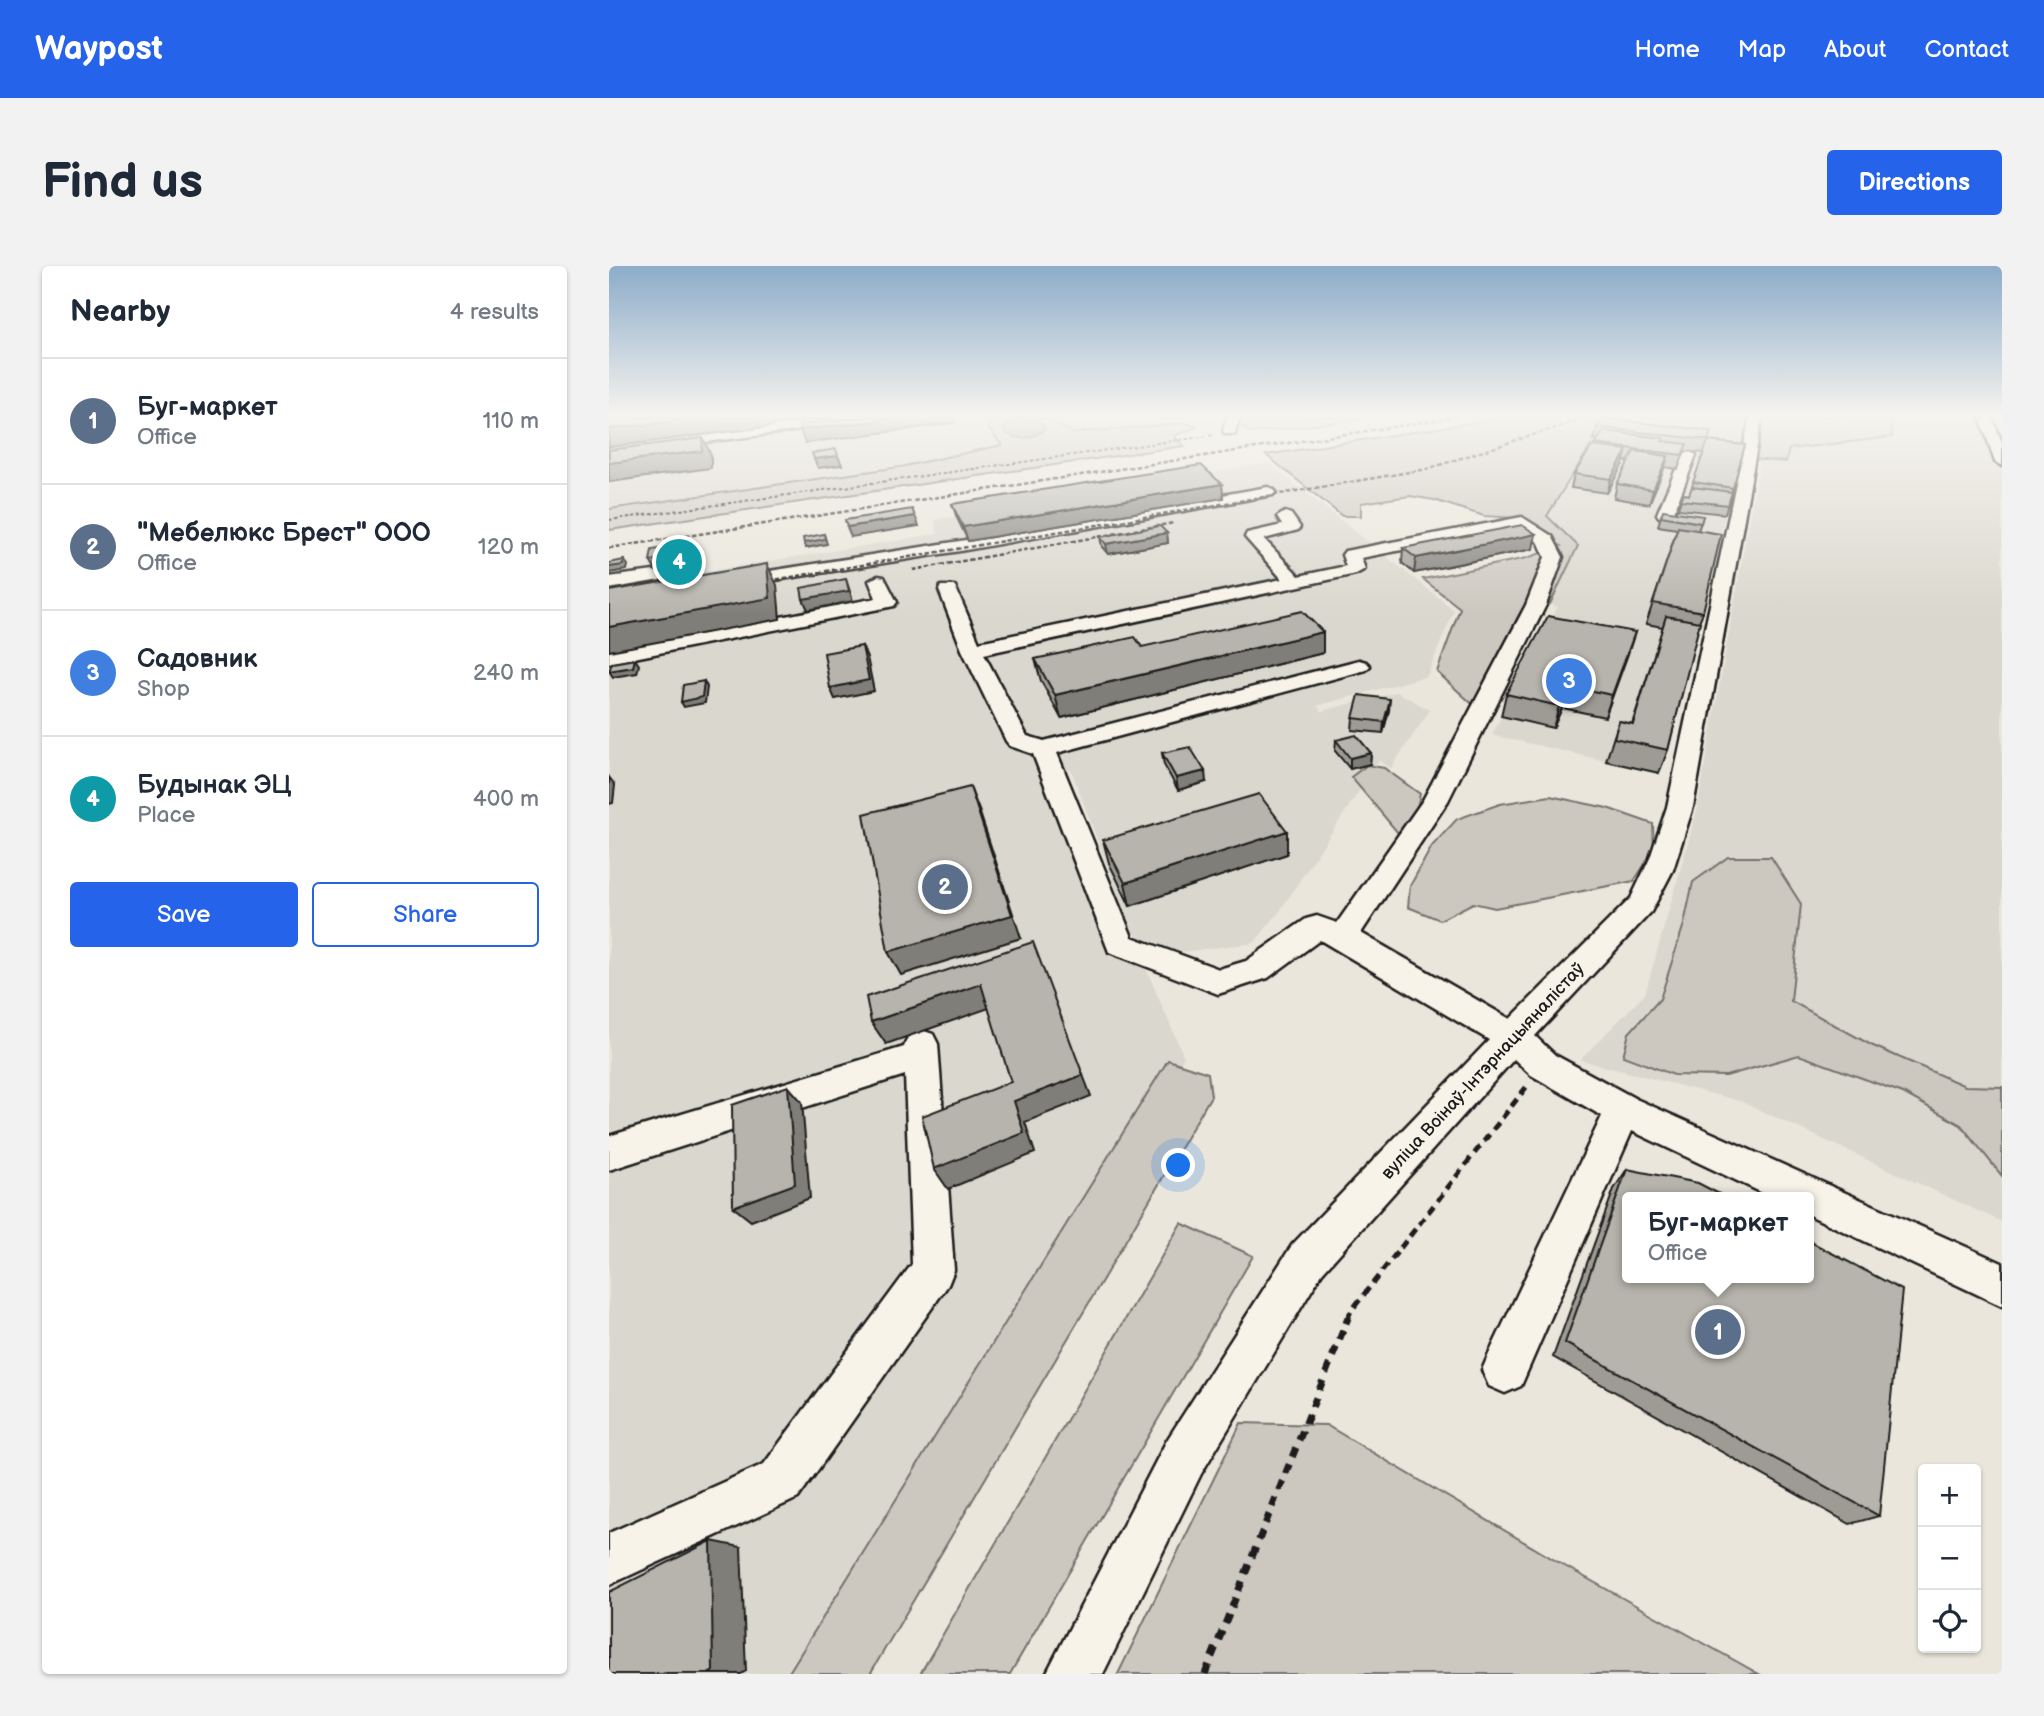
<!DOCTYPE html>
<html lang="en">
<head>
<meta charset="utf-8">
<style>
  body { margin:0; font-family:"Balsamiq Sans",sans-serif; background:#f2f2f3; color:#1f2937 }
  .controls { position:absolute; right:21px; bottom:21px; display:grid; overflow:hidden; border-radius:7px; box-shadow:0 2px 5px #0004 }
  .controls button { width:63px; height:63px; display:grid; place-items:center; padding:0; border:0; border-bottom:2px solid #e0e1e3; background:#fff; color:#1f2937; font:35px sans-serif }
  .you { position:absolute; left:570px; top:900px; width:24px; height:24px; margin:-18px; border:5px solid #fff; border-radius:50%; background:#1a73e8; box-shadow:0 0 0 10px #1a73e833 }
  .badge { display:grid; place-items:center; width:46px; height:46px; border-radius:50%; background:#2563eb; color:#fff; font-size:23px; font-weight:700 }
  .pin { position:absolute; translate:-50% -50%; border:4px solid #fff; box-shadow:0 2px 7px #0006 }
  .popup { position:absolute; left:1013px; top:926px; width:192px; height:91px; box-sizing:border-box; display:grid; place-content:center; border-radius:7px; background:#fff; filter:drop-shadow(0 2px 5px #0005); font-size:23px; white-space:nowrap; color:#747a83 }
  .popup b { font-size:26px; color:#1f2937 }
  .popup::after { content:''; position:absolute; left:50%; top:100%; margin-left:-14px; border:14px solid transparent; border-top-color:#fff }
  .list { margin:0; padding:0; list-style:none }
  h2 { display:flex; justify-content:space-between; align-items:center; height:91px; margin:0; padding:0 28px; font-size:30px }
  h2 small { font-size:23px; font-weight:400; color:#747a83 }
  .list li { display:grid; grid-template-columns:46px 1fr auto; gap:21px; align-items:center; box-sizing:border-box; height:126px; padding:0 28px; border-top:2px solid #e0e1e3 }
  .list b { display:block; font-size:26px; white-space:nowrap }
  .list p { margin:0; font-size:23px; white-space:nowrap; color:#747a83 }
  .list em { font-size:23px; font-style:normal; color:#747a83 }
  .actions { display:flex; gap:14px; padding:21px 28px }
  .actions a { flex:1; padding:16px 0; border:2px solid #2563eb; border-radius:7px; text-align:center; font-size:24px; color:#2563eb }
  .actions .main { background:#2563eb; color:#fff }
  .icon { flex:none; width:38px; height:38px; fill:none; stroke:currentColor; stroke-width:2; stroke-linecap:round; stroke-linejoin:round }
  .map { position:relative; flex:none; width:1393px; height:1408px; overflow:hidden; border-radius:7px }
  header { display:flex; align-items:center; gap:42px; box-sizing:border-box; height:98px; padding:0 35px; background:#2563eb; color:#fff }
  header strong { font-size:33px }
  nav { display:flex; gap:38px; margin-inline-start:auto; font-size:24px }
  .intro { display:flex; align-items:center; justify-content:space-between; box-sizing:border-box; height:168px; padding:0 42px }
  h1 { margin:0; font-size:49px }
  .button { padding:18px 32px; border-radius:7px; background:#2563eb; color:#fff; font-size:24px; font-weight:700 }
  main { display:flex; gap:42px; padding:0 42px }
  aside { flex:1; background:#fff; border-radius:7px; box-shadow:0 2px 5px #0004 }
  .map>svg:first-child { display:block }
</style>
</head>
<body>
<header>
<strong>Waypost</strong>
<nav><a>Home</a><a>Map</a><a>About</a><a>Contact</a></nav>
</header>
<div class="intro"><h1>Find us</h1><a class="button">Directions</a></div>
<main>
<aside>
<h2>Nearby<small>4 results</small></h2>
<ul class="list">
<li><span class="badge" style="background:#5c6f8a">1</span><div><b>Буг-маркет</b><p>Office</p></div><em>110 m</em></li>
<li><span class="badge" style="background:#5c6f8a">2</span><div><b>&quot;Мебелюкс Брест&quot; ООО</b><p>Office</p></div><em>120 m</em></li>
<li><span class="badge" style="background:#3f7fe0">3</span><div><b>Садовник</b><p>Shop</p></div><em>240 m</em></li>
<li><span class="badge" style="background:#0f9aa8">4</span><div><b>Будынак ЭЦ</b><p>Place</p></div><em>400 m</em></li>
</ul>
<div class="actions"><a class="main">Save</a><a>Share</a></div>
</aside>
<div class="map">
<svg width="1393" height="1408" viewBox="0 0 1393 1408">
  <rect width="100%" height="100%" fill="#eae6dc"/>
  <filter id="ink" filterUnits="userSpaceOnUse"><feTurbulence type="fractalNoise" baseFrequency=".0143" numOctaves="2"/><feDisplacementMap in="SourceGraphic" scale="14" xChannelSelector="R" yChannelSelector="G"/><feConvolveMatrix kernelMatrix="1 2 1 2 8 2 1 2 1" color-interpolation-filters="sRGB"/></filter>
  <g filter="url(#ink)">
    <!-- built -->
    <path fill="#dad7ce" d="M0,151H620L626,155L0,242Z
      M1281,151H1377L1393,196V956L1131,835L971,794L1036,728L1088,545L1151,193L1177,196L1179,183L1283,171Z
      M991,164L1131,192L1050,507L883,469L949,341L941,338L969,281L938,250Z
      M660,197L845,344L818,410L708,440L713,445L788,426L821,444L782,502L770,495L670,646L645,677L571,686L524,668L462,504L431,512L502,689L535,698L575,791L188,1408H0V321L328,268L326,254Z"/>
    <!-- green -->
    <path fill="#ccc8c0" stroke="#74726e" stroke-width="2" d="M420,151L437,153L464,167L578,157L588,161L565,170L575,180L0,264V243L291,201L393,179L378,161L397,153Z
      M677,151H766L641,167L626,155Z
      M899,151H1281L1283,171L1180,183L1177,196L1131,192L991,164L938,250L969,280L941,338L925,333L871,445L828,406L851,342L814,313L918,292L952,280L910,252L875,250L825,234L801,230L752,237V250H733L657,189Z
      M758,499L775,502L811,528L806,551L789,567L742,511Z
      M941,530L998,542L1044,558L1045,584L1025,615L886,642L864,637L831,654L799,641L801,620L823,580L848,553L891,538Z
      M1119,591H1162L1192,638L1182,735L1262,779L1356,820L1393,821V910L1352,859L1294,827L1190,789L1117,810L1065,809L1014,790L1020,767L1051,733L1075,658L1084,616Z
      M559,794L599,807L602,830L261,1408H179Z
      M572,957L644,990L401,1408H311Z
      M632,1157L717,1159L954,1299L1150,1408H509Z"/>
    <!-- water -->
    <path fill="#a3a19a" stroke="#6d6c68" stroke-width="2" d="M413,154L431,156L436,163C424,174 404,176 394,163L400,157Z"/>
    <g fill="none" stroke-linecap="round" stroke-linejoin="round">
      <defs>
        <path id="minor" d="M263,151H289L283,155L232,164L208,162L0,188V180L208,154L232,156Z
          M618,151H630L626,168H616L614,165Z
          M1141,151H1153L1084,541L1064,604L1042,646L926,770L946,789L1027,833L1393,997V1040L1200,949V931H1162L1023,865L912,1120L896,1127L880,1120L873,1104L880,1088L993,850L922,809L905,793L713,1007L592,1208L494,1408H437L558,1174L683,979L880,774L711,674L659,712L609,728L500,686L424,488L401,480L397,475L353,384L330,324L332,320H346L370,376L673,313L636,271L638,267L673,259L668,251L676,246L682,248L691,261L689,264L655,273L690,310L737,300L733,289L736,285L913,251L943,270L954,291L937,339L839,535L752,667L901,753L1022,632L1041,592L1058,541ZM910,261L930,277L936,291L917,339L814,534L728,657L708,650L697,653L637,695L610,703L523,671L448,487L757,404L761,400L757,396L750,394L435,475L418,470L375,388L747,308L756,303L752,292Z
          M1371,151H1383L1393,177V200L1386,196Z
          M1080,185L1087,189L1064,248L1062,251H1050L1048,248L1073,189Z
          M659,221L664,223L667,226L664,229L351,285L122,321L113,316L122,311L351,275Z
          M45,305L54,310L51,314L0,323V311Z
          M269,310L275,311L288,336L285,340L0,397V385L267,332L260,315Z
          M312,764L324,768L329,778L345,1004L339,1019L189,1232L0,1319V1267L155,1198L303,998L296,809L0,904V870L295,781L300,768Z"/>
      </defs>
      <!-- minor casing -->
      <use href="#minor" stroke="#1c1c1c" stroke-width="5"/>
      <!-- path-far2 -->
      <path stroke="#1c1c1c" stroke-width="2" stroke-dasharray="3.5 2.5" stroke-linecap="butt" d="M0,254L606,169"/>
      <!-- path-far1 -->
      <path stroke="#1c1c1c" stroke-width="5" stroke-dasharray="9 6" stroke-linecap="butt" d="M738,1054L742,1045L919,819"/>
      <!-- path -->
      <path stroke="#1c1c1c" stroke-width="7" stroke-dasharray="10 8" stroke-linecap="butt" d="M596,1408L739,1052"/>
      <!-- minor -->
      <use href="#minor" fill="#f7f3e8" fill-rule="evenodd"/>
      <!-- rail -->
      <path stroke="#1c1c1c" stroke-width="2.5" stroke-dasharray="4.5 2.5" stroke-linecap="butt" d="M0,282L847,151
        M304,304L565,257
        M147,317L818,203L980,151"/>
    </g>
    <!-- wall -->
    <path fill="#9d9b94" stroke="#1c1c1c" stroke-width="2" d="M988,161L1102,165L1099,175L1136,179L1116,248L1069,243L1074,228L1080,229L1095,187L1076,185L1069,203L1055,201L1040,238L1005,232L1008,218L1020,196L1015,195L998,227L962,222L965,208L986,180L989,174L985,173Z
      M613,218L614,232L359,275L348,252L343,238Z
      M1052,250H1094L1089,265L1094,346L1090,356L1059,484L1050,507L997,495L1010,455L1023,458L1054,361L1037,358L1068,263L1049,260Z
      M558,267L559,277L499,288L493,281L491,271Z
      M794,282L924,283L805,307L793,297Z
      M1026,366L996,451L953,442L944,462L892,450L897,428Z
      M533,381L714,387L452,452L432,415L426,393Z
      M780,444L774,467L743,464L744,452Z
      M727,474L762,487L761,498L741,503L726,485Z
      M553,487L597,516L569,524L555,499Z
      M678,565V588L521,640L500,597L494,574Z
      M1018,903L1270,1250L1241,1258L944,1091L1005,923Z"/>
    <!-- shaded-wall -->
    <path fill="#7f7e78" stroke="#1c1c1c" stroke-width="2" d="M100,151H163L164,160L0,181V163Z
      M171,151H225L174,158Z
      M298,151H344L346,157L196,177L191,164Z
      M94,172L102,189V202L0,216V197Z
      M1018,184L1014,198L998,227L1002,213Z
      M229,190L233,199L209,202L205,193Z
      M1059,190L1055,203L1040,238L1044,224Z
      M613,218L614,232L359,275L354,261Z
      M306,250L310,260L242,271L238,261Z
      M558,267L559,277L499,288L497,278Z
      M215,268L218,278L197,282L195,277Z
      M927,268L924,283L805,307L807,292Z
      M86,277L91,287V298L47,305L41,295Z
      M15,294L19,299L18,304L0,307V301Z
      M158,298L168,319L171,353L0,385V361Z
      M237,313L244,335L199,344L194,333Z
      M714,366V387L452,452L446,429Z
      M1026,366L1019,388L996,451L1003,429Z
      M253,380L258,391L265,425L226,433L221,422Z
      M26,393L30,399L28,407L4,411L0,405Z
      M95,415L98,421L96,437L75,441L72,436Z
      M959,420L953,442L944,462L950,440Z
      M781,433L780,444L774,467L775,456Z
      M762,487L761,498L741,503V492Z
      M596,505L597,516L569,524L567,512Z
      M0,511L6,519L4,537L0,538Z
      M361,521L370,544L412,672L292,709L279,686Z
      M678,565V588L521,640L516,617Z
      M372,718L383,741L277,778L262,756Z
      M474,809L482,830L416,856L426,887L339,923L325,903L405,835Z
      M179,820L193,836L201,932L142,955L124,941Z
      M102,1275L132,1281L137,1405L132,1408H99Z"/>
    <!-- building -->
    <path fill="#b6b4ac" stroke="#1c1c1c" stroke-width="2" d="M0,151H101L0,163Z
      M253,151H298L191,164L190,159Z
      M994,152L1102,165L1099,174L988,161Z
      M995,165L1054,172L1053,175L1078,178L1073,189L986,178Z
      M94,172L93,185L0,197V184Z
      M1099,175L1136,179L1124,222L1084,216Z
      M983,180L1018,184L1002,213L965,208Z
      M227,183L229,190L205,193L203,187Z
      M1025,185L1059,190L1044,224L1008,218Z
      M592,199L613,218L354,261L343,238Z
      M1083,221L1123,226L1119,239L1072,234L1074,228L1080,229Z
      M303,243L306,250L238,261L236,254Z
      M1054,244L1094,250L1092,257L1052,250Z
      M913,259L927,268L807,292L794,282Z
      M551,260L558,267L497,278L491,271Z
      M1069,261L1112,268L1094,346L1044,337Z
      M215,268L216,273L195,277L194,272Z
      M86,277V288L41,295L43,284Z
      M15,294L14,299L0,301V297Z
      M158,298L161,332L0,361V325Z
      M237,313L240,325L194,333L192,322Z
      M693,345L714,366L446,429L426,393L526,371L533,381Z
      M939,350L1026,366L1003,429L959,420L950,440L897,428Z
      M1057,350L1091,356L1059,484L1005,472L1010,455L1024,458Z
      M253,380L260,414L221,422L215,387Z
      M26,393L24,401L0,405L3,397Z
      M95,415L93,431L72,436L74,419Z
      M750,429L781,433L775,456L744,452Z
      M747,469L762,487L741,492L727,474Z
      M581,481L596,505L567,512L553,487Z
      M361,521L403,649L279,686L255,548Z
      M650,528L678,565L516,617L494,574Z
      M424,676L474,809L405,835L415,867L325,903L313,850L402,816L372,718L262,756L257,731Z
      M179,820L186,918L124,941L123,839Z
      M1018,903L1089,917L1116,931H1018V1012H1200V975L1293,1024L1270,1250L956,1077Z
      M102,1275L104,1405L99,1408H0V1326Z"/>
  </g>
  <!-- sky -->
  <linearGradient id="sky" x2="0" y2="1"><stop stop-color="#8cacc9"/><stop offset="0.43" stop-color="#f6f4ef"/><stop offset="1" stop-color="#f6f4ef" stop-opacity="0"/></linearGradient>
  <rect width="1393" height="348" fill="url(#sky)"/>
  <g text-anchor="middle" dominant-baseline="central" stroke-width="6" stroke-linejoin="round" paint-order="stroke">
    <!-- street labels -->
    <g font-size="18" fill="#1c1c1c" stroke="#f7f3e8">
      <text transform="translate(874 805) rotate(-47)">вуліца Воінаў-Інтэрнацыяналістаў</text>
    </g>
  </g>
</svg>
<div class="controls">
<button>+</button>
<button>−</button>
<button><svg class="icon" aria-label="locate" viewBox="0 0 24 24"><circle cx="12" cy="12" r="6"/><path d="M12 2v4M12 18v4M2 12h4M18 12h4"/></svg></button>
</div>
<div class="you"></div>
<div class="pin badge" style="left:1109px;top:1066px;background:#5c6f8a">1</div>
<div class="popup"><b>Буг-маркет</b>Office</div>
<div class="pin badge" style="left:336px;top:621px;background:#5c6f8a">2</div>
<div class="pin badge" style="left:960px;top:415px;background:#3f7fe0">3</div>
<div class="pin badge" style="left:70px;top:296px;background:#0f9aa8">4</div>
</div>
</main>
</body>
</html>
